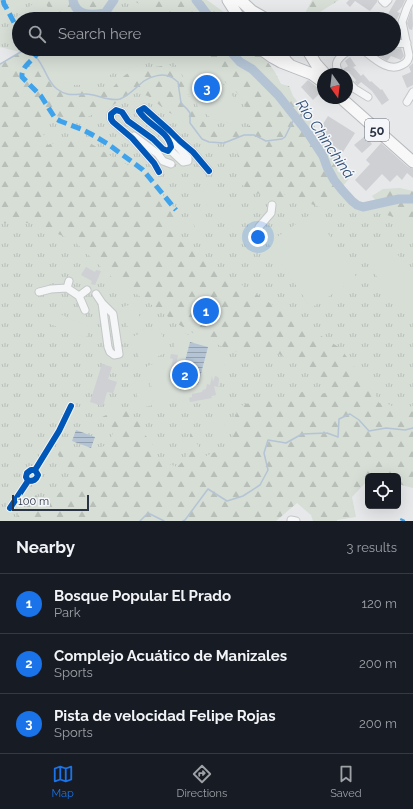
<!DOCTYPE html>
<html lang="en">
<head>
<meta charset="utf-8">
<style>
  body { margin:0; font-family:Raleway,sans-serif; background:#242831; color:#f1f3f6 }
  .controls { position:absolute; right:12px; bottom:12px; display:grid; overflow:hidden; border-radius:6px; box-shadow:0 4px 16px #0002 }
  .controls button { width:36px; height:36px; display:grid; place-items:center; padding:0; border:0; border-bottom:1px solid #363941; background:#171b24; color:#f1f3f6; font:20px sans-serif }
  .compass { position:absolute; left:317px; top:68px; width:36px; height:36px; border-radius:50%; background:#171b24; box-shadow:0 4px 16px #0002; rotate:166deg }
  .scale { position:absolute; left:12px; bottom:10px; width:77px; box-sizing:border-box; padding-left:4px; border:2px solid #2b3445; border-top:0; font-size:11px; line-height:14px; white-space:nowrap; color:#2b3445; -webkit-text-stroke:3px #f4f6f9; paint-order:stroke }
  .you { position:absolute; left:258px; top:237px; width:14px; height:14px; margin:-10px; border:3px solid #fff; border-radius:50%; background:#1a73e8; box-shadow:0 0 0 6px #1a73e833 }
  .badge { display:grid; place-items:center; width:26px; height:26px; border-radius:50%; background:#1a73e8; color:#fff; font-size:13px; font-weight:700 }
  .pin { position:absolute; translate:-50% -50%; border:2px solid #fff; box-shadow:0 1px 4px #0006 }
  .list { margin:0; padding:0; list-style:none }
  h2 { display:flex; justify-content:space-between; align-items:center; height:52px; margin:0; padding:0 16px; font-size:17px }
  h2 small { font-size:13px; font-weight:400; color:#9ea1a6 }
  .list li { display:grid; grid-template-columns:26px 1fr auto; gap:12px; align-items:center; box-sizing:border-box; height:60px; padding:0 16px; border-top:1px solid #363941 }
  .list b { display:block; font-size:15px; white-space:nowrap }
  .list p { margin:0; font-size:13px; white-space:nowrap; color:#9ea1a6 }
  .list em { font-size:13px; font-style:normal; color:#9ea1a6 }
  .icon { flex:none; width:22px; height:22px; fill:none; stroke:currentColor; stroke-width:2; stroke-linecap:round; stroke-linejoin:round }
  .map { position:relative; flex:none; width:413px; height:521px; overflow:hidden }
  .search { position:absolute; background:#171b24; box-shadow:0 4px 16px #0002; left:12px; right:12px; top:12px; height:44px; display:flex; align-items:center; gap:10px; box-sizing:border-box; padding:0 14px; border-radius:22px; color:#9ea1a6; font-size:15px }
  .sheet { height:232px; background:#171b24 }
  nav { display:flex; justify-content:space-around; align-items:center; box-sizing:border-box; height:56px; border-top:1px solid #363941; background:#171b24; font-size:11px; color:#9ea1a6 }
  nav a { display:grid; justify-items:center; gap:2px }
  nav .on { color:#1a73e8 }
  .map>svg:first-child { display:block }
</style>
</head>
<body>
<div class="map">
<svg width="413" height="521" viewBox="0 0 413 521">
  <defs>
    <pattern id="grass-tufts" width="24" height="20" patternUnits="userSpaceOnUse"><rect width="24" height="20" fill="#d6ded6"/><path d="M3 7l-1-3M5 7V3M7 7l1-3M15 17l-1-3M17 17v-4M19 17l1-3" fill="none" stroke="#b8bfb9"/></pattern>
    <pattern id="forest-firs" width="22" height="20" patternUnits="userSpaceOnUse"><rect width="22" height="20" fill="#d6ded6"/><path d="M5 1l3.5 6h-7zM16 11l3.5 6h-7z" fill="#b8bfb9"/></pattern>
    <pattern id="water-rules" width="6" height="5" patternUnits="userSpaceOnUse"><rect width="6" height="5" fill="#b4c4d5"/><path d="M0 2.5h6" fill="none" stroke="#93a0af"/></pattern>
  </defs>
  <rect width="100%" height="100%" fill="#e6e8ea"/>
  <!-- grass -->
  <path fill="url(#grass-tufts)" d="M0,0H196L211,19H19V49H229L342,190L357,205L363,207L399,199H413V428L140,521H0V64L20,52L0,47Z"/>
  <!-- forest -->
  <path fill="url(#forest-firs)" d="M43,0H207L232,18V19H166L134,1H113L105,13L93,15H86L78,19H56Z
    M312,0H339L309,19H302Z
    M29,49L47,71L55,82L66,89L78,88L108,92C114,87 118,81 124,76C134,68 157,67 170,65L181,77L188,95L193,101L194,112L203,121L215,127L234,131H243L251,124C249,116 246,105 241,98C236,90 227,85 221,78C213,68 205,58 196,49H255L262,54L275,72L281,84L289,86L293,96L300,105L315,127L313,137L330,148L338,157L337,171L349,179L323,208L302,201L294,195L285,193L281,203L257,193L240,184V172L235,139L224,143H217L209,142L202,139L190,123L168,112L148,96L133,92L110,107L85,118L74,119L55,116L41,123L42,131L48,145L66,139L90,143L111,156L144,174L176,210L177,224L181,242L211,265L340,348L356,369L371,384L379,403L388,404L398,409L413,406V488L398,484V476H368V480L352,497L356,517L337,520V521H313L311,515L297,503L276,521H16L26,495L30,493L35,494L40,499L57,495L68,485L71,473L61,460L54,448C60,448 65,447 70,448C81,449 94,452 104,446C110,443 112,436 114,430L105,428L102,417L119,409L130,410L134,418L140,422L146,430L144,434L151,441L155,452L161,461L177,467C190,456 192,446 189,430L201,451L206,456L215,452L226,453L232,451L233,442L232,432L233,423L236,416L237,410L244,404L276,400L292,396L307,390L321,394L328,392L326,383L300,365L271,350L257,349L240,353L205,340L181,326L131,290L122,287L73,240L30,223H0V64L24,50Z
    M400,188L413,191V229L402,220L387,215L372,196L383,189Z"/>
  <!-- pitch -->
  <path fill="#d6ded6" d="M31,0H37L47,19H19V24L14,19L34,3Z
    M34,49H187L222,83L239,104L242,110V117L239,121L233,124L212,119L198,107L194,97L189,91L181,72L173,62L162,60L151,62L116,72L91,84L80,85H71L64,82L56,76L50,70Z
    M209,183L219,200L208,207L197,190Z
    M234,203L245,220L233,227L223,210Z
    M199,208L210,225L198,232L188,215Z
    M314,212L357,278L311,308L268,243Z
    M250,227L260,244L249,251L238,234Z
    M387,248L395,252L399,256L413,275V315L403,311L372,270C367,256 373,249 387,248Z
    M134,303L145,329L131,335L120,308Z
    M55,312L90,327L86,338L50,324Z
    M159,327L168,352L141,363L131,337Z
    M179,330L227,355L215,401L155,404L147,366L167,360L169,352H173Z
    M148,380L153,405L140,408L134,383Z
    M224,419L227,439L214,441L211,421Z"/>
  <!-- water -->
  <path fill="url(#water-rules)" d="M190,342L208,347L198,385L180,380Z
    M76,430L95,437L91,448L72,441Z"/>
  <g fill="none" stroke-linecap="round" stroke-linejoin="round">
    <!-- stream -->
    <path stroke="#b4c4d5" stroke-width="1.5" d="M29,49C33,53 39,60 42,66C47,74 49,83 57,89C67,97 75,94 86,94C97,94 108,102 120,99C130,95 136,87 144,81C151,76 163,73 171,77C174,78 176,81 178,82L181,103L187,109L190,113V123L202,139L209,142L224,143L244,135H254L266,141L282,139L285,137L295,117
      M0,64L24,50L28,49
      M140,521L148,513L164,521
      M183,521L185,520L208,489L227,501L243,496L260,485L268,470L264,453L268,440L286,443L302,434L327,433L338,437L339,419L350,414L359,420L369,431L386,428L405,430L413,428"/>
    <!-- river -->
    <path stroke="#b4c4d5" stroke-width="9" d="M73,0C76,17 92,15 105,13L114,0
      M196,0L211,19
      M229,49L231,52L240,62L252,69L278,95L308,133L323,156L327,167L334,180L342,190L352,201L357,205L363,207L399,199H413"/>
  </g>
  <!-- building -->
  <path fill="#ced0d3" d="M349,0H377V2L370,11L355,1L350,7L346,3Z
    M396,0H405L402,7L397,12L400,13L394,25L398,26V28L394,38V19H385Z
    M412,8L413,25L412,30L409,29L407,23Z
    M401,48L404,56L401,60L391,56L387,61L376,54L379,49H388L390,50Z
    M350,57L356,66L353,67L361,76L363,74L370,82L371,81L381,90L382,89L389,100L382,105L372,91L361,82L358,85L355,82L356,80L348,71L346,72L343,69L348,66L345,61Z
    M413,63V85L407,88L402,76L411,72L409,67Z
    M308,80L322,91L313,100L301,87Z
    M328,116L355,133L343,152L316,135Z
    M365,136L372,144L362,153L354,145Z
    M381,143L408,167L413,169V178L407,173L402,180L397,175L390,182L382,174L366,191L355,180L370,164L366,160Z
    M86,267L95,272L96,270L101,271L95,285L91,284L92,281L81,275Z
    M171,354L178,355L173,378L169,377L173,359L170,358Z
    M102,364L112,367L108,379L117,382L113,393L107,392L103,406L90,402Z
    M212,376L213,382L215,376L218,377L219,379L218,387L214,386L216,395L211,396L212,398L190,402L189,398L192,397V394L202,392L203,390L206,389L207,384L210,385Z"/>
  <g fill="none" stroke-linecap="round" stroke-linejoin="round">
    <defs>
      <path id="minor" d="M382,0L385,3L388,0
        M394,44L407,43
        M362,49C373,57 388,73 402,65C407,63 409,59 409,55L402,22L407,8L411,0
        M341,74C330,62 341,57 350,49
        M347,81L355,89L368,97
        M407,102L413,92
        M134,136L158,154L163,161L171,164
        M170,150L183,162L188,161V158L186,156L172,140
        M159,172L154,163L132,138L113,122L111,119V114L116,110L122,112L128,121L135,126L153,139L163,149L168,151L171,147C168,130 147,125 139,111L144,108L170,131L180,141L193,152L209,171
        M259,227L271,213L272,205
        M69,281L67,288L79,296L85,310
        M39,292L51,289L67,288
        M96,294L102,303L113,314L119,354L114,355L110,352L108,347L102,303
        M79,296L87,290
        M291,521V520L296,521"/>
      <path id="highway" d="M228,0L240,19
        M240,0L252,11L266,19
        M261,49L272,57L281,62L312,74L323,82
        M284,49C282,56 284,60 290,65
        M307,49L316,64L325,74
        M341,98L413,162"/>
    </defs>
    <!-- minor casing -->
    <use href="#minor" stroke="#c4c6c8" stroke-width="9"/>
    <!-- highway casing -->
    <use href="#highway" stroke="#b8bbbf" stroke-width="13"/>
    <!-- minor -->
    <use href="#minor" stroke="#f5f6f7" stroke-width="7"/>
    <!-- highway -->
    <use href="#highway" stroke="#f8f8f8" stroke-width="11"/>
    <!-- quiet -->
    <path stroke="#3ea3ec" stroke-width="5" stroke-dasharray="10 5" stroke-linecap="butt" d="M3,0L4,4L7,9L19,32
      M32,49L36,55C31,62 21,67 22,77L41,96L55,118L60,121L81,129L91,134L108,144L143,170L176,210
      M402,521L403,519"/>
    <defs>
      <path id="cycleway" d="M159,172L154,163L132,138L113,122L111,119V114L116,110L122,112L128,121L135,126L153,139L163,149L168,151L171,147C168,130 147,125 139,111L144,108L170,131L180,141L193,152L209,171
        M35,470L59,431L71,406
        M10,508L28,481C34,481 36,480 38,475L35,470H31L27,473L26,477L28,481"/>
    </defs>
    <!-- cycleway casing -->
    <use href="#cycleway" stroke="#f4f6f9" stroke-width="8"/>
    <!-- cycleway -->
    <use href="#cycleway" stroke="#0057b8" stroke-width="6"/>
  </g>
  <g text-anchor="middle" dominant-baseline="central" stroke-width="3" stroke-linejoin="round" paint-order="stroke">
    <!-- shield labels -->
    <rect fill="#f4f6f9" stroke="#676e7b" stroke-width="1" x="365" y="119" width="24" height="22" rx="3"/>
    <g font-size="13" font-weight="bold" fill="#2b3445">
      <text x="377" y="130">50</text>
    </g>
    <!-- water labels -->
    <g font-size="15" font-style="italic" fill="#34527a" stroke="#f4f6f9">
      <text transform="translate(325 139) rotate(56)">Río Chinchiná</text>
    </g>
  </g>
</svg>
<div class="controls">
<button><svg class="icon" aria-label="locate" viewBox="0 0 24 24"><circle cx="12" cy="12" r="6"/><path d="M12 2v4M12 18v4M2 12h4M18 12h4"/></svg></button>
</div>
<svg class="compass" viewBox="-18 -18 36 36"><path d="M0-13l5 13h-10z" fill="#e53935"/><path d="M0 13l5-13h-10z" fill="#9ea1a6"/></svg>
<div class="scale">100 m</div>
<div class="you"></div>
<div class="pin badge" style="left:206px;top:311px">1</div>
<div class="pin badge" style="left:185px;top:375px">2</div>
<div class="pin badge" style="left:207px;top:88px">3</div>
<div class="search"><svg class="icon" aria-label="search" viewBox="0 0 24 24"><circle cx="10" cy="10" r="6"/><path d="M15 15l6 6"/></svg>Search here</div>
</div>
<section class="sheet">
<h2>Nearby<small>3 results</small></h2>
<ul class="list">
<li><span class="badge">1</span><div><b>Bosque Popular El Prado</b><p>Park</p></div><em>120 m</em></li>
<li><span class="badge">2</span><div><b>Complejo Acuático de Manizales</b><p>Sports</p></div><em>200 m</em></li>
<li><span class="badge">3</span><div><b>Pista de velocidad Felipe Rojas</b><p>Sports</p></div><em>200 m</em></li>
</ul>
</section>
<nav>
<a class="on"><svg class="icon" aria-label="map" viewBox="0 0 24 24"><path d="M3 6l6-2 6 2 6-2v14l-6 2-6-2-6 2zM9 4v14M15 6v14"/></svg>Map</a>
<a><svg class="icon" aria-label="directions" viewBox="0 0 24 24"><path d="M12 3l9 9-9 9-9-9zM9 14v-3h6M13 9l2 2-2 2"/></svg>Directions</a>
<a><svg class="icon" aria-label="saved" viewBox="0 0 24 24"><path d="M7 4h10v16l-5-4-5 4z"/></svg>Saved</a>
</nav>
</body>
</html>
